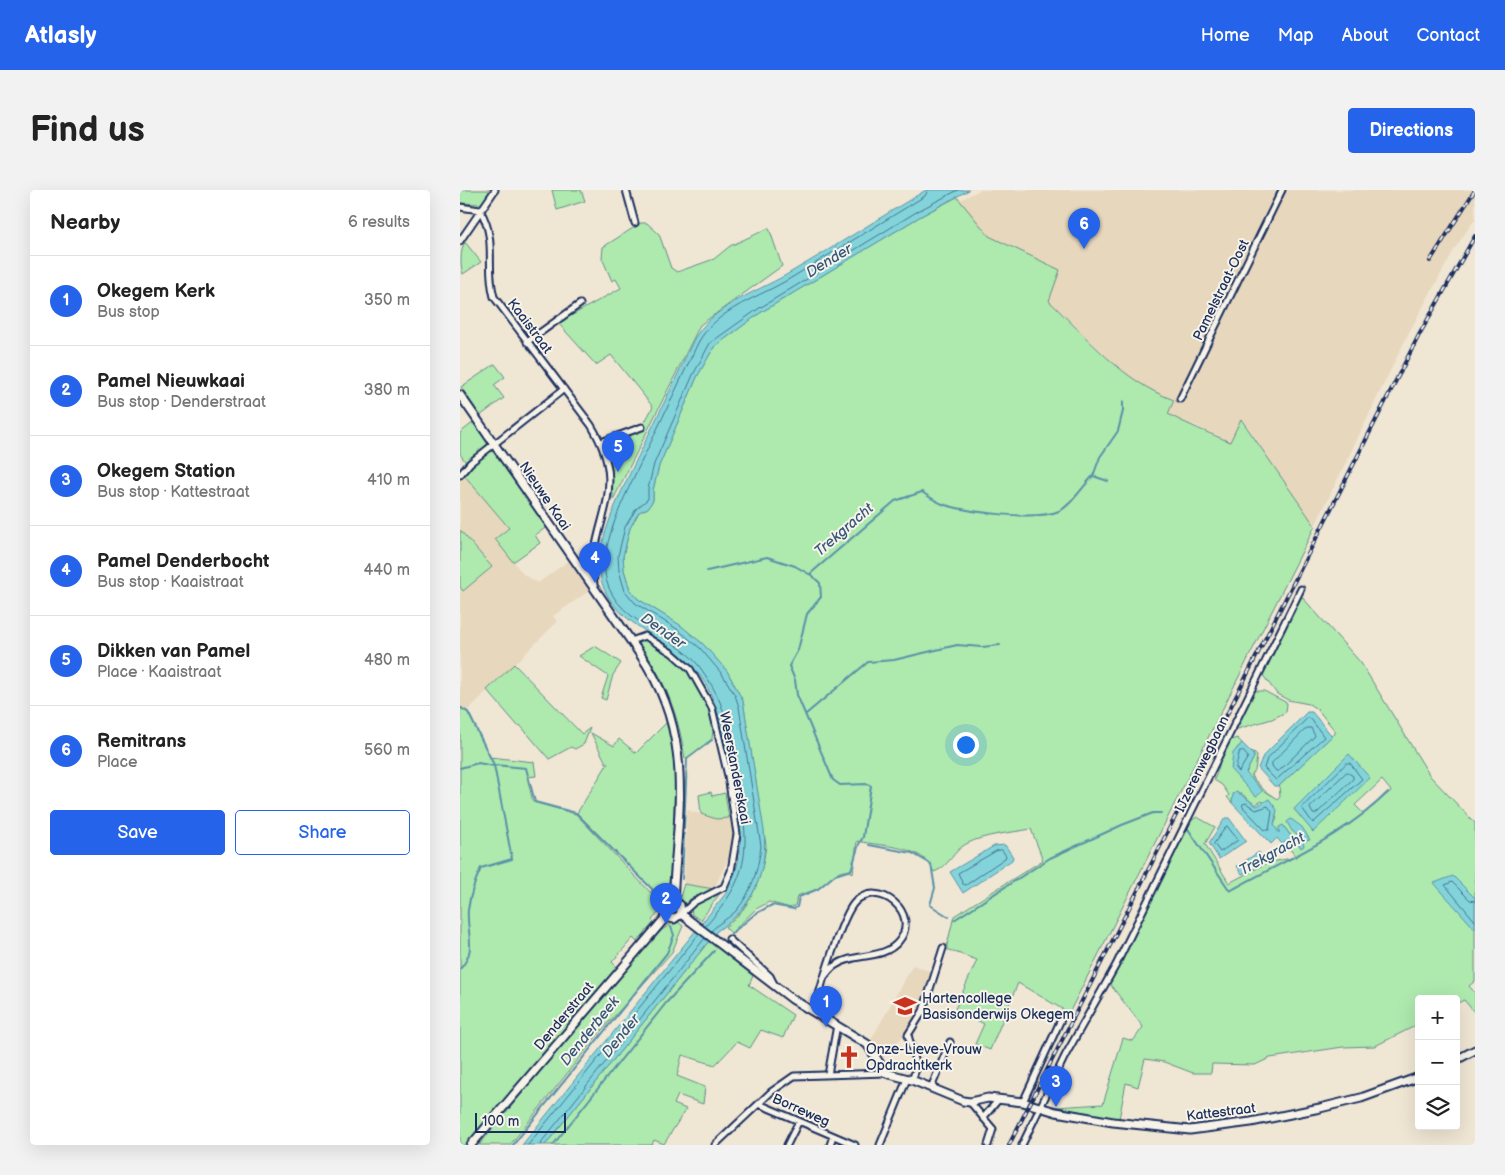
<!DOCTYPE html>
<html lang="en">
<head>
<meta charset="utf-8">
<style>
  body { margin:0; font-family:"Balsamiq Sans",sans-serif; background:#f2f2f2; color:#222 }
  .controls { position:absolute; right:15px; bottom:15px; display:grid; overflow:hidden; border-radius:5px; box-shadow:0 5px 20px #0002 }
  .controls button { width:45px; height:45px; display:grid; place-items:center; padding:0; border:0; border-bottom:1px solid #e0e0e0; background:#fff; color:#222; font:25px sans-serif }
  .scale { position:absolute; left:15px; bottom:12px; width:91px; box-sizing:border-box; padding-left:5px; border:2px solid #1b2f5e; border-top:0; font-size:14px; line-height:18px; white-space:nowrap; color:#1b2f5e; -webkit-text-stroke:4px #f7f3e8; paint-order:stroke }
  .you { position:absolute; left:505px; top:554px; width:18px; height:18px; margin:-12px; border:4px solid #fff; border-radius:50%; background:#1a73e8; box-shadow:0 0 0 8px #1a73e833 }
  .badge { display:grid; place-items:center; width:32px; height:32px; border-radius:50%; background:#2563eb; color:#fff; font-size:16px; font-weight:700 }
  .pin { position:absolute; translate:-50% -41px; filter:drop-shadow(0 1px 2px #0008) }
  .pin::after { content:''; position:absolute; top:26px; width:18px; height:15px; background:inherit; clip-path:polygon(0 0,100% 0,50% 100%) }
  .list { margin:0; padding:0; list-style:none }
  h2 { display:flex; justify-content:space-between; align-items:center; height:65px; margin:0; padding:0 20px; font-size:21px }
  h2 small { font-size:16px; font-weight:400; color:#767676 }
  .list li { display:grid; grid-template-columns:32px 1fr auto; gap:15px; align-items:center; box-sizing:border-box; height:90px; padding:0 20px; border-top:1px solid #e0e0e0 }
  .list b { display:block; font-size:19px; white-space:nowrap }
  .list p { margin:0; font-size:16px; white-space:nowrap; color:#767676 }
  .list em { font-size:16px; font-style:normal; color:#767676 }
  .actions { display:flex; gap:10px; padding:15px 20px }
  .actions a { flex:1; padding:11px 0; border:1px solid #2563eb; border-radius:5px; text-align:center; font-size:18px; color:#2563eb }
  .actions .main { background:#2563eb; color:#fff }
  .icon { flex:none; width:28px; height:28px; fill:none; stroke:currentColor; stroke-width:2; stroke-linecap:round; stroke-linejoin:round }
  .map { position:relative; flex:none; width:1015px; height:955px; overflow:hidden; border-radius:5px }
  header { display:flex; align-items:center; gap:30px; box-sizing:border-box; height:70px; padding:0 25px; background:#2563eb; color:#fff }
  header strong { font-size:24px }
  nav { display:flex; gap:28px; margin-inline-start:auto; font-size:18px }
  .intro { display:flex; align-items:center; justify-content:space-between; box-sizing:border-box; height:120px; padding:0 30px }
  h1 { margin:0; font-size:35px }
  .button { padding:12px 22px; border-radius:5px; background:#2563eb; color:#fff; font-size:18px; font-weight:700 }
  main { display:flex; gap:30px; padding:0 30px }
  aside { flex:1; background:#fff; border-radius:5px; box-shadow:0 5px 20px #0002 }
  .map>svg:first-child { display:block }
</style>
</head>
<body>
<header>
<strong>Atlasly</strong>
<nav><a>Home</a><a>Map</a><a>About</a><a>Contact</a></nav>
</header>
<div class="intro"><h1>Find us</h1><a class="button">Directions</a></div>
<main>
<aside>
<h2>Nearby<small>6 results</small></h2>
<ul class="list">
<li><span class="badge">1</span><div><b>Okegem Kerk</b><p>Bus stop</p></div><em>350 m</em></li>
<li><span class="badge">2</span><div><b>Pamel Nieuwkaai</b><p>Bus stop · Denderstraat</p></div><em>380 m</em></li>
<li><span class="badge">3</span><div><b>Okegem Station</b><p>Bus stop · Kattestraat</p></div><em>410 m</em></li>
<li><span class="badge">4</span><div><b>Pamel Denderbocht</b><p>Bus stop · Kaaistraat</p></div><em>440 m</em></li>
<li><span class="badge">5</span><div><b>Dikken van Pamel</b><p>Place · Kaaistraat</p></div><em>480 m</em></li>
<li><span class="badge">6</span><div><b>Remitrans</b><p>Place</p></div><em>560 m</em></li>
</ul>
<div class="actions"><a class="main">Save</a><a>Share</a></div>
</aside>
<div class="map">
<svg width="1015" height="955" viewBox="0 0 1015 955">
  <rect width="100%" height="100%" fill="#f0e6d4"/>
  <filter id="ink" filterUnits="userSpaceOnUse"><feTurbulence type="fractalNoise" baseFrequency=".02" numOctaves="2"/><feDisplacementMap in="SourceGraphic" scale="10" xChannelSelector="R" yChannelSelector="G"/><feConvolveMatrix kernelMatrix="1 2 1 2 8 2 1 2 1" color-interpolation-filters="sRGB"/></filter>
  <g filter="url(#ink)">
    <!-- built -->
    <path fill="#e7d7bd" d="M520,0H1015V29L995,58L947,146L855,336L782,229L770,252L734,235L725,234L708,224L714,210L694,203L668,187L589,111L522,43L498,11Z
      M4,285L49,338L35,349L64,385L78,393L111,369L132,399L93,426L97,432L8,520L0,516V397L3,400L32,377L0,340V290Z
      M227,620L255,629L269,628L274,648L273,658L254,699L224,694Z
      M453,775L471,782L457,827L447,842L423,867L411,850Z"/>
    <!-- green -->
    <path fill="#aee9ae" stroke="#648c86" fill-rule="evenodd" d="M0,0H31L22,14L0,13Z
      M92,0H121L125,11L97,20Z
      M497,7L529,46L600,80L589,111C628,148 663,192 714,210L708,224C728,235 749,243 770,252L781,229L855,336L609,823L558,793L530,860L515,854L524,834L495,819L517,770L486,759L494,726L583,670L571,639C551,643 525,644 506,654C493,661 489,677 474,682C462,654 423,657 397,651L393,683C378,675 368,693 357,699C351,702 344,703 337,706L335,716L330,718L309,712L296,719L271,743L265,737C292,717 302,688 306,655L283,511L267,481L243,454L220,435L178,409L170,400L164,380L163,366L170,338L179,322L188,318L193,310V300L199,276L237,187L254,157L300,123L461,26Z
      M181,33H187L199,44L211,78L217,82L254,69L270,56L309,38L322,76L240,135L153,310L152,279L148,263L141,252L182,237L193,217L151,165L136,175L98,133L161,98L156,89L152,91L142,68L143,57Z
      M5,52L21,72L3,84C0,74 0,61 5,52Z
      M35,174L45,187L34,195L44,208L20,226L1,197Z
      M15,231L28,253L7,274L0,264V243Z
      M30,261H35L38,265L87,337L75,345L80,353L53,372L35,349L49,338L4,285L15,272Z
      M0,340L32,377L3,401L0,397Z
      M839,407H842L901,473L970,586L1015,633V791L1009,796L1015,803V823L1004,810L996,814V809H959V834L915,856L883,857L810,868L795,875L752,874L751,883H733L704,872L685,869L678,897L666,893L659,929L596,917L643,914L663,848L673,851L683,837L649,793L726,634L737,627L755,637L745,654L769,693L807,673L836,667L829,658L832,655L829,651L837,652L839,649L830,645L823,635L819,645L814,635L817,628L802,611L795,615L781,603L773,608L772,613L767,607L769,605L762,595L754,590C760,576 762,564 768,551L777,548L782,553L777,558L772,574L803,601L786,583L794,567L793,562L797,566L795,581L791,586L805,601L817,609L820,606L819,596L876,542L858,520L849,514L828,510L817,504L802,484ZM889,564L853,641L834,619ZM922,590L931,601L904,624L895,615Z
      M184,450C220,461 259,511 252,549L225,569C219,526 205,489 179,453Z
      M135,456L161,473L153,485L146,510L141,508L148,486L119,466Z
      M54,474L122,544L130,538L124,554L115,559L111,557L89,569L60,535L58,536L27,500Z
      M795,501H804L827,513L826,522L812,529L774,540L790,506Z
      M0,518L8,523L30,567L74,572L76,586L67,587L73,612L116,624L191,703L192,699L117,623L148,573H146L131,543L154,556L159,549L176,563L209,530L216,567L212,671L208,700L200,721L192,730L194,732L177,752L173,748L152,772L157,777L6,955H0Z
      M251,602L252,606L265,603L269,628L256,629L241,624L239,605Z
      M224,694L254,699L230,709L225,714L220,707Z
      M262,700L241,730L232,725L231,717Z
      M214,732H218L223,736L212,762L141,841L50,955H19L164,781L202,740Z
      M249,751L293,786L289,795L333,825L323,848L301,840L290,858L277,852L255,875L222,865L217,886L245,897L243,914L218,905L214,914L226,919L204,954L194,950L192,955H85Z"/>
    <!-- water -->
    <path fill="#83d4da" stroke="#5992a8" d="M466,0H509L461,26L300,123L254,157L237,187L199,276L193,300V310L188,318L179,322L170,338L163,366L164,380L170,400L178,409L220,435L243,454L267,481L283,511L304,640C308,682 293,718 257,741L85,955H62L267,702C273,688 279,675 280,659C282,638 276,616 272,595C265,555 262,510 234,478C206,445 147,433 140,384C135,346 170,285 186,250C202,217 218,184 233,151C251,117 294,103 326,85C373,58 419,28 466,0Z
      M847,522H852L872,546L819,596H814L798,578L803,566Z
      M782,553L792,563L794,567L786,583L803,601L796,607L771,580L773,563Z
      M889,564L910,588L853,642L834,619Z
      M777,602L797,616L809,609L817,620L814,635L819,643V637L823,635L830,645L843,651L844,656L841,658L837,652L827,651L822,654L817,648L811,654L772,613L773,604Z
      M765,628H769L786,651L759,669L749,653Z
      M831,629L842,637L850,650L845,651L832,641L827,632Z
      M545,655L553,667L552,670L503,703L490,682L534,656Z
      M799,662L806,672L782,684L777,676Z
      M993,686L1015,708V739L974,693Z"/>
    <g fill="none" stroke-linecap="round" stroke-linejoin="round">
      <!-- shore -->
      <path stroke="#457190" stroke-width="1" d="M848,528L851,529L864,547L816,590L804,578L807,569Z
        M847,538H851L855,546L819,581H816L812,576V573Z
        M780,561H783L788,567L779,582L776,578Z
        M887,573H890L902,589L853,633L842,618Z
        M887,582L893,586V589L856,624H853L850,618Z
        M783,614L786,613L796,620L808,616L812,622L809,640H805L783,617Z
        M767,636L778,650L760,662L754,654Z
        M542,660L546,666L545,668L506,695L503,694L498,683L536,661Z
        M1015,711L1010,710L992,692L985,695L1015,731
        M245,737C260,720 275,701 281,680C291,646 280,609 274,575C270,554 268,532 260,512C255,500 247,487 239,476C213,442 151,432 145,383C141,346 175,286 191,252C207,219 222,186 238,153C256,119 300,107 331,88C376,61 420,33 465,6L468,0
        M251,741C258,733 268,729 276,721C292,702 298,680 301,656L279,517L275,505L262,484L240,458L217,439L175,413L165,401L159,381L158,366L165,337L176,319L188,309V299L194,274L233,185L250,153L298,119L458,21L498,0
        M68,955L239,744
        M81,955L83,950L245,748"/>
      <!-- stream -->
      <path stroke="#5992a8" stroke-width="2" d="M633,286L640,267L658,241L663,221V211
        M247,381L307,367L335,376L349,384
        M0,517L8,522L34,575L66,578L75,612L116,623L201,708
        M346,524L408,472L434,470L497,455L522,457L540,455
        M0,578L18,573L34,576
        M726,636L770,701C823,671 885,646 928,602
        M224,639L227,569L252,550
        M409,655L452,663L471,674L475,698L470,715L489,727
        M222,689L224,644
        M494,730L590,668L662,635L693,623H701
        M271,744L295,724L312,715L334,719L337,717L339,707L358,699L375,685L391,680L399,654L403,647L411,596L407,594L380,595L373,590L337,505L335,490L329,476L338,460L347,424L361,407L360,393L350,384L435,311L462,302C469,307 477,312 485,315C509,322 576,331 599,321C609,318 624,295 633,286L648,291
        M0,779C18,760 6,743 8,720C10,705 15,691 21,678L52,669L34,575
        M53,955L207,763L214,745L211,737
        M93,955L206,813L254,761"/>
      <defs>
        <path id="street" d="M166,0L175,33
          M0,17L20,20
          M20,20C38,51 25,75 34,107L131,235C173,304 127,330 134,396
          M0,51L35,0
          M67,152L120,114
          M720,209L822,0
          M141,252L182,237
          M0,285L10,273L104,199
          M171,451L185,446L212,463L230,479L252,518L268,586L277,644L271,681L264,697L234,712L221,724
          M269,749L310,786L314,794
          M355,823C358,803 382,725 395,712C419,688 461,724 439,751C423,771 395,762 376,775C372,777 368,782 365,786
          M368,885L377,835
          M452,890L457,877L448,845L463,821L483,758
          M471,898L490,852
          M510,912L533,939L528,955
          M563,912L603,825
          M299,914L395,955
          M523,928L539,909
          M255,955L311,902L334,886L426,883
          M327,955L339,931
          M370,955L373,946
          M420,955L447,889
          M562,955L605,866L656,775L841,399"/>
        <path id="secondary" d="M0,205L180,464C235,545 218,618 213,711
          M213,711L220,715L221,724
          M221,724L332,809L407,854L426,883L452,890L503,911L510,912L528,908L563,912L596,922L653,932L730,940L791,932L860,918L901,908L959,887
          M206,727L204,716L213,711
          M206,727L214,729L221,724
          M996,870L1015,860
          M11,955L206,727"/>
      </defs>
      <!-- street casing -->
      <use href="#street" stroke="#1b2f5e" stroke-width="9"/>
      <!-- secondary casing -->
      <use href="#secondary" stroke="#1b2f5e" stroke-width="11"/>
      <!-- street -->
      <use href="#street" stroke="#f7f3e8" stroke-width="5"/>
      <!-- secondary -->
      <use href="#secondary" stroke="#f7f3e8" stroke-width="7"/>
      <defs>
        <path id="rail" d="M970,71L1015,0
          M549,955L959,145L1015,46"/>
      </defs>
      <!-- rail casing -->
      <use href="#rail" stroke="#1b2f5e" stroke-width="4"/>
      <!-- rail -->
      <use href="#rail" stroke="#f7f3e8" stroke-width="2" stroke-dasharray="5.5" stroke-linecap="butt"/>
    </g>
  </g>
  <!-- icons -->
  <defs>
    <symbol id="school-bare" viewBox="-9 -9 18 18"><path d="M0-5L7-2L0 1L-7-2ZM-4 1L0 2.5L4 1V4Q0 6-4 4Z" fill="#c8321e" stroke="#f7f3e8" stroke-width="2.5" paint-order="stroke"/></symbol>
    <symbol id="church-bare" viewBox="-9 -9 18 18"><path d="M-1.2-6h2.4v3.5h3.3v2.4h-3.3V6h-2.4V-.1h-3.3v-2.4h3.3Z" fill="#c8321e" stroke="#f7f3e8" stroke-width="2.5" paint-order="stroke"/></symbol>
  </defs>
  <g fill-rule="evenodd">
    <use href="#school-bare" x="429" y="800" width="32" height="32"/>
    <use href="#church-bare" x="373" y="851" width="32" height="32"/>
  </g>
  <g text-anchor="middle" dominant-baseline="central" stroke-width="4" stroke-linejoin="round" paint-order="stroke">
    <!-- street labels -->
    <g font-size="14" fill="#1b2f5e" stroke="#f7f3e8">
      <text transform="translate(761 100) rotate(-64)">Pamelstraat-Oost</text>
      <text transform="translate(70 136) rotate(53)">Kaaistraat</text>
      <text transform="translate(85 306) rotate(56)">Nieuwe Kaai</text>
      <text transform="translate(742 574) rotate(-64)">IJzerenwegbaan</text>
      <text transform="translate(275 578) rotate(79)">Weerstanderskaai</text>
      <text transform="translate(104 826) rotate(-50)">Denderstraat</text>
      <text transform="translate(341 920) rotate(24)">Borreweg</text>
      <text transform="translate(761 922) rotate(-7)">Kattestraat</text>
    </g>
    <!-- poi labels -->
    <g font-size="14" fill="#1b2f5e" stroke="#f7f3e8" text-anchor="start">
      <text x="462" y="808">Hartencollege<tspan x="462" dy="16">Basisonderwijs Okegem</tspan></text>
      <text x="406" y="859">Onze-Lieve-Vrouw<tspan x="406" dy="16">Opdrachtkerk</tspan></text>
    </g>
    <!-- water labels -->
    <g font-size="15" font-style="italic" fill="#35587d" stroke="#f7f3e8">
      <text transform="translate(369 71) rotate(-31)">Dender</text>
      <text transform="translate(384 340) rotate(-41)">Trekgracht</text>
      <text transform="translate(203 441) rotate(35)">Dender</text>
      <text transform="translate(812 664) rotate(-29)">Trekgracht</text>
      <text transform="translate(130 841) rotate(-51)">Denderbeek</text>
      <text transform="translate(161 846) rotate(-51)">Dender</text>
    </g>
  </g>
</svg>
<div class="controls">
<button>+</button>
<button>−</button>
<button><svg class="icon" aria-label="layers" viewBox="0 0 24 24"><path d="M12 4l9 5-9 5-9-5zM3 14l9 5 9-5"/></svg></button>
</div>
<div class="scale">100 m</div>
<div class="you"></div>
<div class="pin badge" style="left:366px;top:837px">1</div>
<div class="pin badge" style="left:206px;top:734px">2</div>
<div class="pin badge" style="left:596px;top:917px">3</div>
<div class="pin badge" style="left:135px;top:393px">4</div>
<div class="pin badge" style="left:158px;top:282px">5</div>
<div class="pin badge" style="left:624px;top:59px">6</div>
</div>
</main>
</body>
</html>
